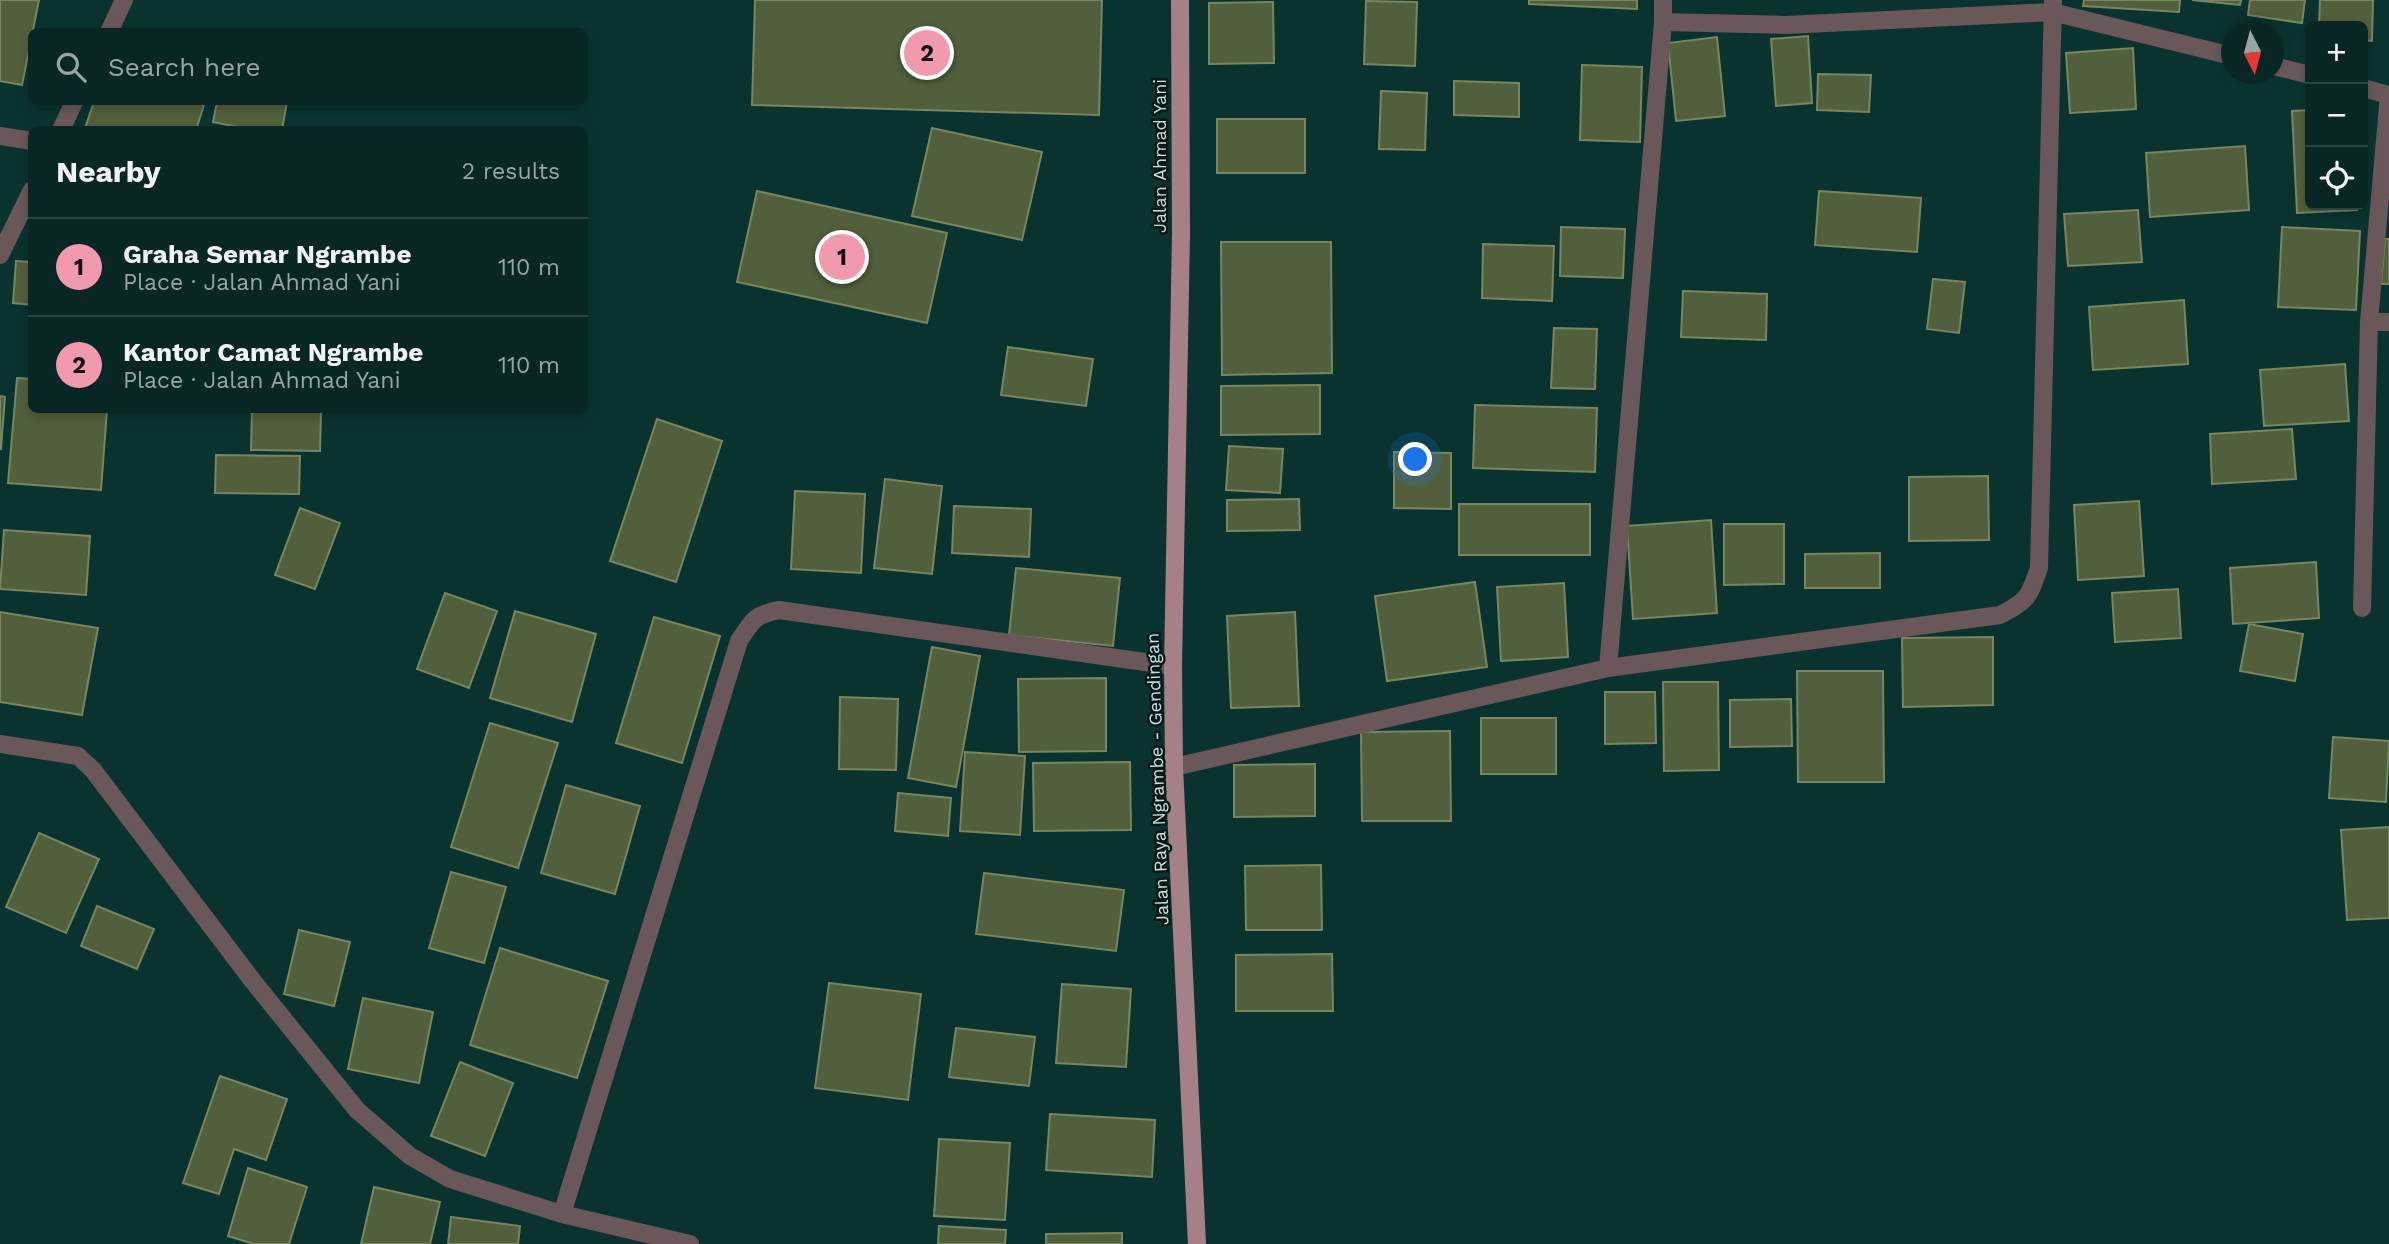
<!DOCTYPE html>
<html lang="en">
<head>
<meta charset="utf-8">
<style>
  body { margin:0; font-family:"Work Sans",sans-serif; background:#112e2b; color:#f1f3f6 }
  .controls { position:absolute; right:21px; top:21px; display:grid; overflow:hidden; border-radius:10px; box-shadow:0 4px 10px #0003 }
  .controls button { width:63px; height:63px; display:grid; place-items:center; padding:0; border:0; border-bottom:2px solid #294341; background:#082623; color:#f1f3f6; font:35px sans-serif }
  .compass { position:absolute; left:2221px; top:21px; width:63px; height:63px; border-radius:50%; background:#082623; box-shadow:0 4px 10px #0003; rotate:174deg }
  .you { position:absolute; left:1416px; top:460px; width:24px; height:24px; margin:-18px; border:5px solid #fff; border-radius:50%; background:#1a73e8; box-shadow:0 0 0 10px #1a73e833 }
  .badge { display:grid; place-items:center; width:46px; height:46px; border-radius:50%; background:#f29aad; color:#111; font-size:23px; font-weight:700 }
  .pin { position:absolute; translate:-50% -50%; border:4px solid #fff; box-shadow:0 2px 7px #0006 }
  .list { margin:0; padding:0; list-style:none }
  h2 { display:flex; justify-content:space-between; align-items:center; height:91px; margin:0; padding:0 28px; font-size:30px }
  h2 small { font-size:23px; font-weight:400; color:#98a5a6 }
  .list li { display:grid; grid-template-columns:46px 1fr auto; gap:21px; align-items:center; box-sizing:border-box; height:98px; padding:0 28px; border-top:2px solid #294341 }
  .list b { display:block; font-size:26px; white-space:nowrap }
  .list p { margin:0; font-size:23px; white-space:nowrap; color:#98a5a6 }
  .list em { font-size:23px; font-style:normal; color:#98a5a6 }
  .icon { flex:none; width:38px; height:38px; fill:none; stroke:currentColor; stroke-width:2; stroke-linecap:round; stroke-linejoin:round }
  .map { position:relative; flex:none; width:2389px; height:1244px; overflow:hidden }
  .search { position:absolute; background:#082623; box-shadow:0 4px 10px #0003; left:28px; top:28px; width:560px; height:77px; display:flex; align-items:center; gap:18px; box-sizing:border-box; padding:0 24px; border-radius:10px; color:#98a5a6; font-size:26px }
  .panel { position:absolute; background:#082623; box-shadow:0 4px 10px #0003; left:28px; top:126px; width:560px; height:287px; border-radius:10px }
  .map>svg:first-child { display:block }
</style>
</head>
<body>
<div class="map">
<svg width="2389" height="1244" viewBox="0 0 2389 1244">
  <rect width="100%" height="100%" fill="#0a332f"/>
  <!-- building -->
  <path fill="#525f3c" stroke="#778560" stroke-width="2" d="M0,0H39L22,85L0,81Z
    M755,0H1102L1099,115L752,105Z
    M1529,0H1637V9L1529,4Z
    M2084,0H2180L2179,12L2083,6Z
    M2192,0H2241L2240,5Z
    M2250,0H2305L2302,23L2248,15Z
    M2320,0H2373L2372,41L2363,40V26H2319Z
    M1366,1L1417,2L1415,66L1364,64Z
    M1273,2L1274,63L1209,64V3Z
    M1808,36L1812,103L1776,106L1771,39Z
    M1717,37L1725,116L1676,121L1668,43Z
    M2133,48L2136,109L2070,113L2066,53Z
    M1582,65L1642,67L1640,142L1580,140Z
    M1818,74L1871,75L1869,112L1817,110Z
    M1454,81L1519,83V117L1454,115Z
    M1381,91L1427,93L1425,150L1379,149Z
    M94,102H193L204,105L196,130H90L85,128Z
    M217,102H287L282,130H253L213,122Z
    M2310,110V205H2357V210L2297,213L2292,111Z
    M1217,119H1305V173H1217Z
    M932,128L1042,152L1022,240L912,216Z
    M2245,146L2249,210L2150,217L2146,153Z
    M757,191L947,233L927,323L737,282Z
    M1819,191L1921,198L1917,252L1815,245Z
    M2138,210L2142,262L2068,266L2064,214Z
    M1561,227L1625,229L1623,278L1560,276Z
    M2282,227L2360,231L2356,310L2278,307Z
    M2385,239H2389V284H2381Z
    M1221,242H1331L1332,373L1222,375Z
    M1483,244L1554,246L1552,301L1482,298Z
    M16,261L32,262V305L13,303Z
    M1933,279L1965,282L1959,333L1927,329Z
    M1683,291L1767,294L1766,340L1681,337Z
    M2184,300L2188,364L2093,370L2089,307Z
    M1554,328L1597,329L1595,389L1551,388Z
    M1008,347L1093,359L1086,406L1001,395Z
    M2345,364L2349,421L2264,426L2260,370Z
    M17,378L32,379V410H107L101,490L8,483Z
    M1320,385V434L1221,435V386Z
    M0,396L5,397L1,449H0Z
    M1475,405L1597,408L1595,472L1473,468Z
    M252,410H321L320,451L251,450Z
    M657,419L722,441L676,582L610,561Z
    M2292,429L2296,479L2212,484L2210,434Z
    M1229,446L1283,449L1280,493L1226,490Z
    M1394,452L1451,453V509L1394,508Z
    M216,455L300,456L299,494L215,493Z
    M1988,476L1989,540L1909,541V477Z
    M885,479L942,486L932,574L874,568Z
    M795,491L865,494L861,573L791,569Z
    M1299,499L1300,530L1227,531V500Z
    M2139,501L2144,576L2078,580L2074,505Z
    M1459,504H1590V555H1459Z
    M954,506L1031,509L1029,557L952,553Z
    M300,508L340,523L315,589L275,575Z
    M1711,520L1717,613L1633,619L1627,526Z
    M1724,524H1784V584L1724,585Z
    M4,530L90,536L86,595L0,589Z
    M1880,553V588H1805V554Z
    M2316,562L2319,618L2233,624L2230,568Z
    M1016,568L1120,578L1113,646L1009,635Z
    M1475,582L1487,667L1387,681L1375,596Z
    M1564,583L1568,657L1501,661L1497,587Z
    M2178,589L2181,638L2115,642L2112,593Z
    M445,593L497,611L469,688L417,669Z
    M515,611L596,634L572,722L490,698Z
    M0,612L98,628L82,715L0,702Z
    M1295,612L1299,706L1231,708L1227,616Z
    M654,617L720,636L682,763L616,743Z
    M2249,624L2303,634L2295,681L2240,671Z
    M1993,637V705L1903,707L1902,638Z
    M932,647L980,656L956,787L908,778Z
    M1797,671H1883L1884,782H1798Z
    M1106,678V751L1019,752L1018,679Z
    M1663,682H1718L1719,770L1664,771Z
    M1605,692H1655L1656,743L1605,744Z
    M840,697L898,699L896,770L839,769Z
    M1791,699L1792,746L1730,747V700Z
    M1481,718H1556V774H1481Z
    M490,723L558,743L518,868L451,847Z
    M1450,731L1451,821H1362L1361,732Z
    M2333,737L2389,741L2386,802L2329,798Z
    M965,752L1025,756L1020,835L960,831Z
    M1130,762L1131,830L1034,831L1033,763Z
    M1315,764V816L1234,817V765Z
    M566,785L640,806L615,894L541,873Z
    M898,793L951,798L948,836L895,831Z
    M2389,827V918L2347,920L2341,830Z
    M39,833L99,859L66,933L6,907Z
    M1321,865L1322,930H1246L1245,866Z
    M451,872L506,887L484,963L429,948Z
    M984,873L1124,890L1116,951L976,934Z
    M97,906L154,929L137,969L81,946Z
    M299,930L350,942L334,1006L284,994Z
    M500,948L608,981L577,1078L470,1045Z
    M1332,954L1333,1011H1236V955Z
    M829,983L921,994L908,1100L815,1088Z
    M1062,984L1131,989L1126,1067L1056,1063Z
    M363,998L433,1012L419,1083L348,1069Z
    M956,1028L1035,1037L1029,1086L949,1077Z
    M460,1062L513,1083L485,1156L431,1136Z
    M220,1076L287,1099L266,1160L234,1149L219,1194L183,1183Z
    M1050,1114L1155,1120L1152,1177L1046,1170Z
    M939,1139L1010,1143L1005,1220L934,1216Z
    M248,1168L307,1187L289,1244H254L228,1236Z
    M374,1187L440,1202L430,1244H361Z
    M451,1217L520,1226L518,1244H448Z
    M939,1226L1006,1230L1005,1244H938Z
    M1122,1233V1244H1046V1234Z"/>
  <g fill="none" stroke-linecap="round" stroke-linejoin="round">
    <!-- minor -->
    <path stroke="#69575a" stroke-width="18" d="M1663,22L1786,25L2052,12L2232,56
      M109,32L124,0
      M2274,66L2310,75
      M2363,88L2389,95
      M61,130L74,102
      M0,136L32,141
      M0,255L32,190
      M2369,322H2389
      M2362,608L2369,322L2389,95
      M1608,668L1663,22V0
      M0,744L78,756L93,770L252,980L357,1110L410,1156L450,1179L562,1214L690,1244
      M1174,767L1608,668L2000,615C2028,601 2029,597 2039,568L2053,0
      M562,1214L739,641C752,621 755,614 779,610L1173,666"/>
    <!-- major -->
    <path stroke="#a68087" stroke-width="18" d="M1180,0L1181,234L1173,666L1174,767L1197,1244"/>
  </g>
  <g text-anchor="middle" dominant-baseline="central" stroke-width="5" stroke-linejoin="round" paint-order="stroke">
    <!-- street labels -->
    <g font-size="18" fill="#c6e0dc" stroke="#041816">
      <text transform="translate(1159 156) rotate(-90)">Jalan Ahmad Yani</text>
      <text transform="translate(1157 779) rotate(-92)">Jalan Raya Ngrambe - Gendingan</text>
    </g>
  </g>
</svg>
<div class="controls">
<button>+</button>
<button>−</button>
<button><svg class="icon" aria-label="locate" viewBox="0 0 24 24"><circle cx="12" cy="12" r="6"/><path d="M12 2v4M12 18v4M2 12h4M18 12h4"/></svg></button>
</div>
<svg class="compass" viewBox="-18 -18 36 36"><path d="M0-13l5 13h-10z" fill="#e53935"/><path d="M0 13l5-13h-10z" fill="#98a5a6"/></svg>
<div class="you"></div>
<div class="pin badge" style="left:842px;top:257px">1</div>
<div class="pin badge" style="left:927px;top:53px">2</div>
<div class="search"><svg class="icon" aria-label="search" viewBox="0 0 24 24"><circle cx="10" cy="10" r="6"/><path d="M15 15l6 6"/></svg>Search here</div>
<section class="panel">
<h2>Nearby<small>2 results</small></h2>
<ul class="list">
<li><span class="badge">1</span><div><b>Graha Semar Ngrambe</b><p>Place · Jalan Ahmad Yani</p></div><em>110 m</em></li>
<li><span class="badge">2</span><div><b>Kantor Camat Ngrambe</b><p>Place · Jalan Ahmad Yani</p></div><em>110 m</em></li>
</ul>
</section>
</div>
</body>
</html>
